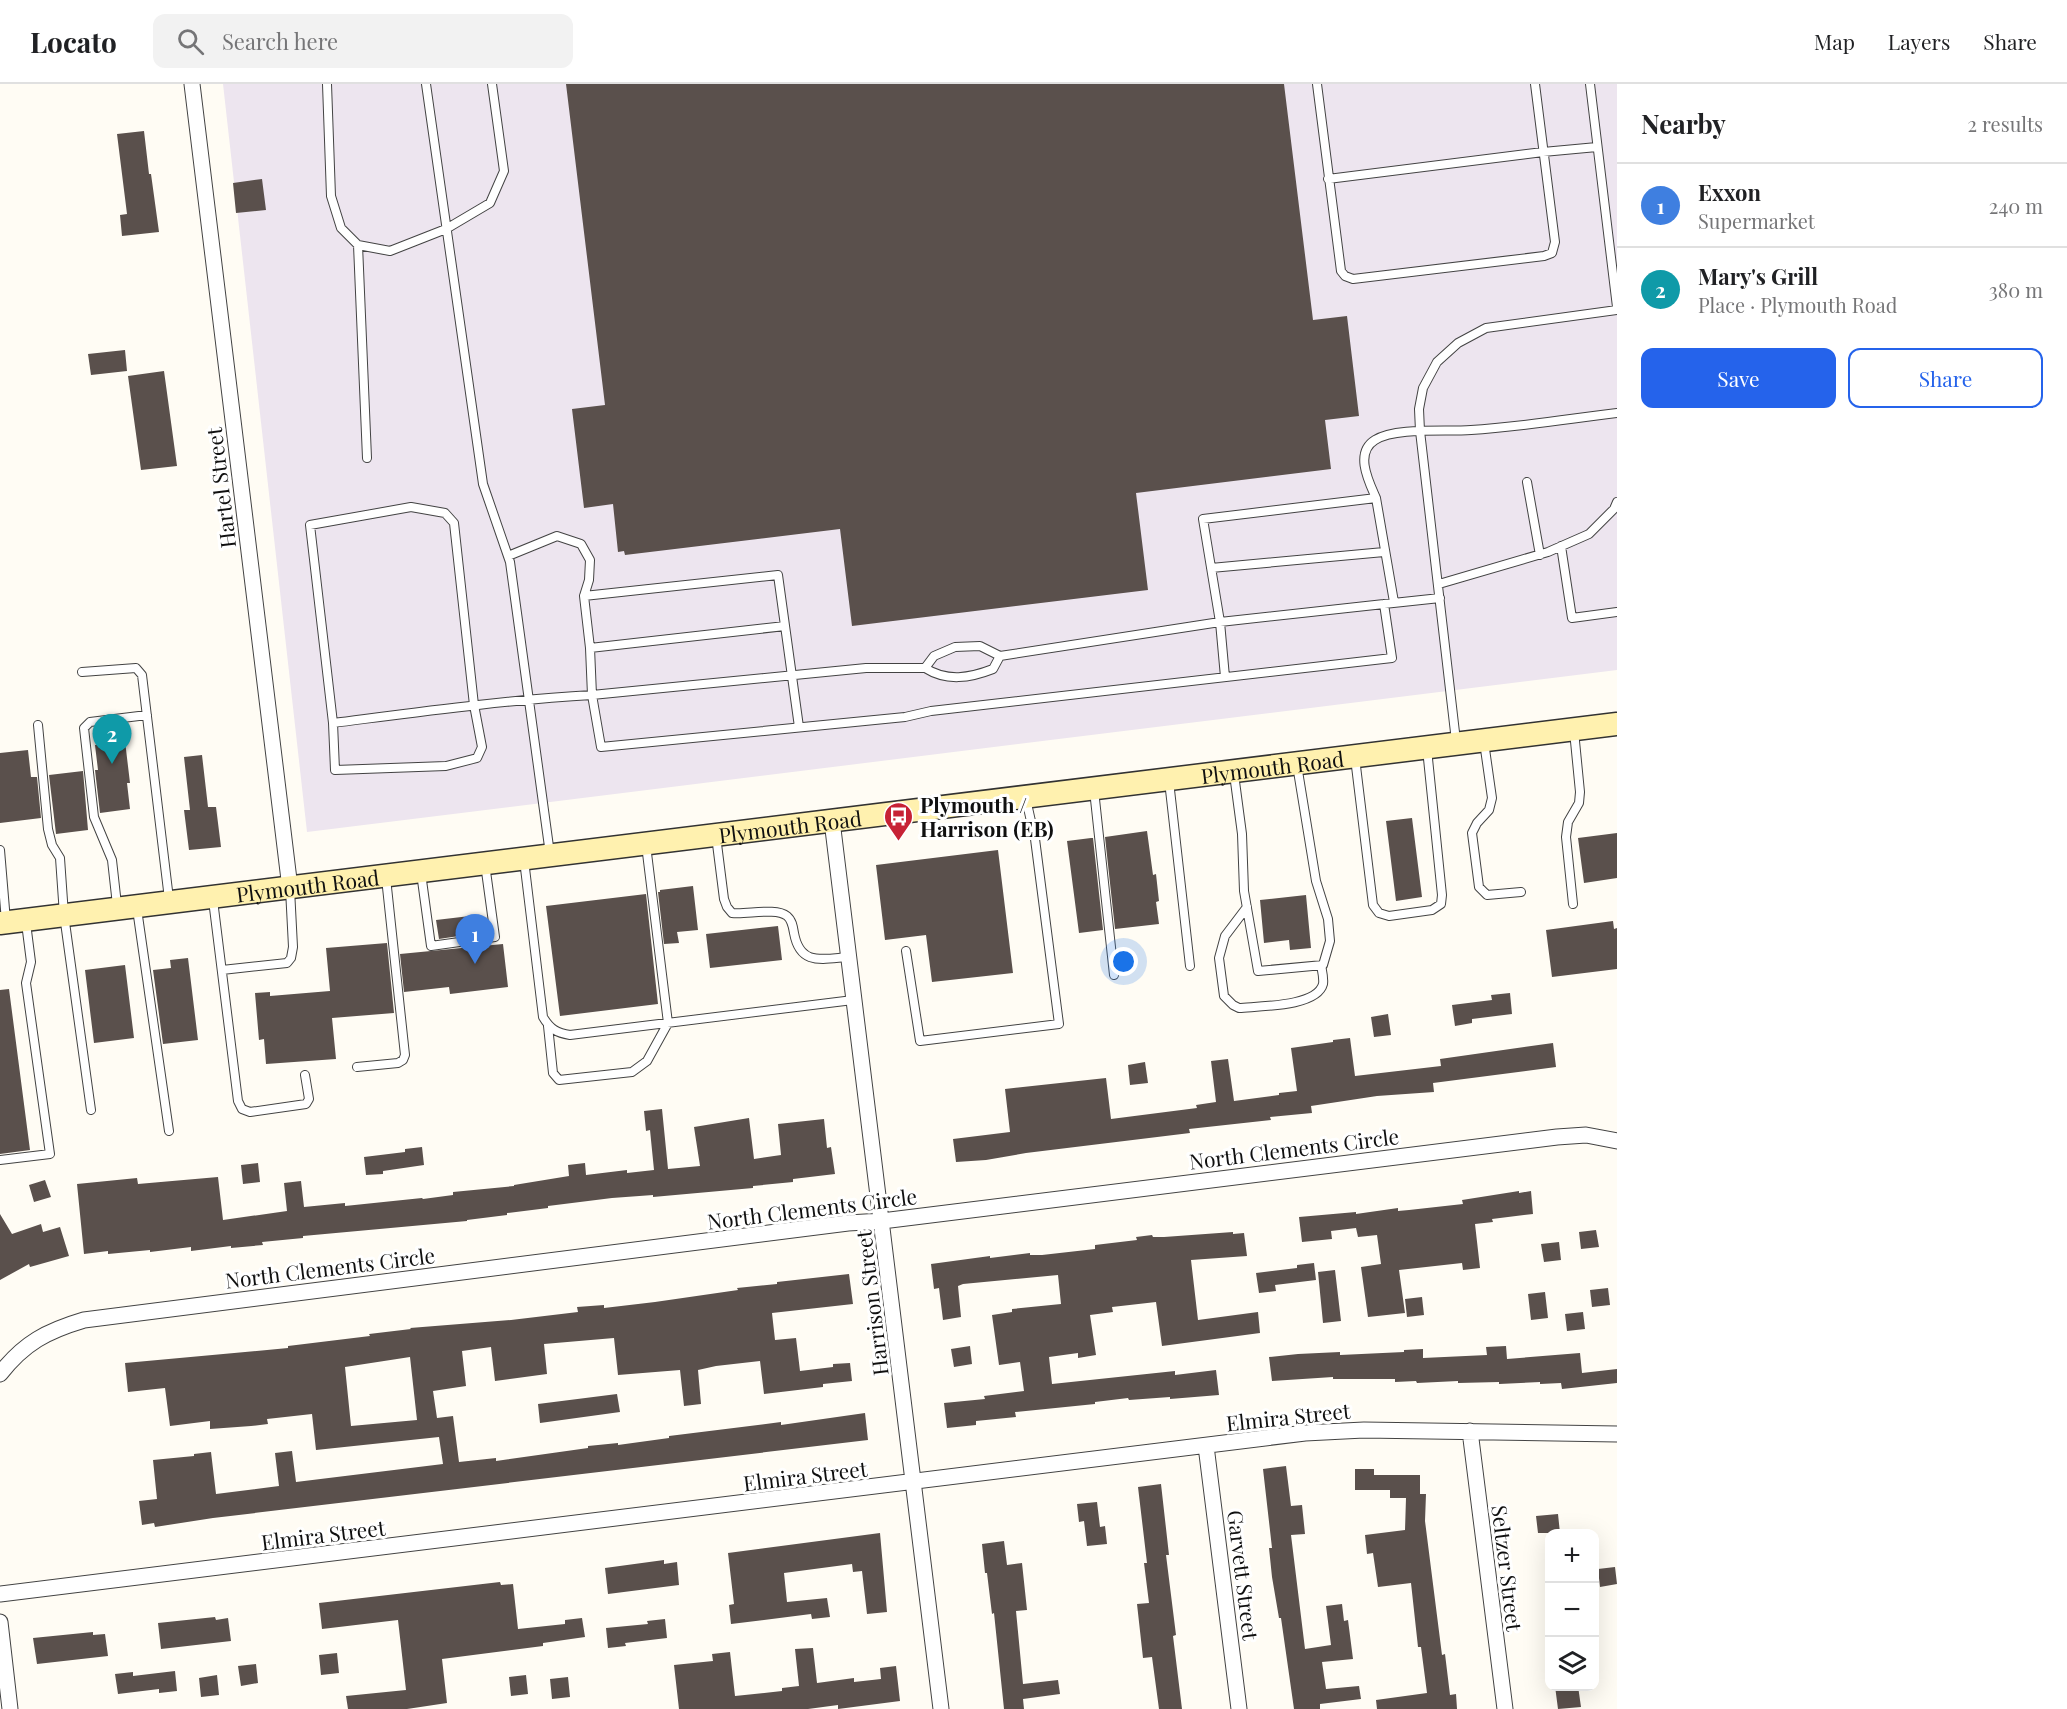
<!DOCTYPE html>
<html lang="en">
<head>
<meta charset="utf-8">
<style>
  body { margin:0; font-family:"Playfair Display",serif; background:#f2f2f2; color:#202124 }
  .controls { position:absolute; right:18px; bottom:18px; display:grid; overflow:hidden; border-radius:12px; box-shadow:0 6px 24px #0002 }
  .controls button { width:54px; height:54px; display:grid; place-items:center; padding:0; border:0; border-bottom:2px solid #e0e0e0; background:#fff; color:#202124; font:30px sans-serif }
  .you { position:absolute; left:1124px; top:878px; width:21px; height:21px; margin:-15px; border:4px solid #fff; border-radius:50%; background:#1a73e8; box-shadow:0 0 0 9px #1a73e833 }
  .badge { display:grid; place-items:center; width:39px; height:39px; border-radius:50%; background:#2563eb; color:#fff; font-size:20px; font-weight:700 }
  .pin { position:absolute; translate:-50% -50px; filter:drop-shadow(0 2px 3px #0008) }
  .pin::after { content:''; position:absolute; top:32px; width:21px; height:18px; background:inherit; clip-path:polygon(0 0,100% 0,50% 100%) }
  .list { margin:0; padding:0; list-style:none }
  h2 { display:flex; justify-content:space-between; align-items:center; height:78px; margin:0; padding:0 24px; font-size:26px }
  h2 small { font-size:20px; font-weight:400; color:#757577 }
  .list li { display:grid; grid-template-columns:39px 1fr auto; gap:18px; align-items:center; box-sizing:border-box; height:84px; padding:0 24px; border-top:2px solid #e0e0e0 }
  .list b { display:block; font-size:22px; white-space:nowrap }
  .list p { margin:0; font-size:20px; white-space:nowrap; color:#757577 }
  .list em { font-size:20px; font-style:normal; color:#757577 }
  .actions { display:flex; gap:12px; padding:18px 24px }
  .actions a { flex:1; padding:14px 0; border:2px solid #2563eb; border-radius:12px; text-align:center; font-size:21px; color:#2563eb }
  .actions .main { background:#2563eb; color:#fff }
  .icon { flex:none; width:33px; height:33px; fill:none; stroke:currentColor; stroke-width:2; stroke-linecap:round; stroke-linejoin:round }
  .map { position:relative; flex:none; width:1617px; height:1625px; overflow:hidden }
  header { display:flex; align-items:center; gap:36px; box-sizing:border-box; height:84px; padding:0 30px; background:#fff; border-bottom:2px solid #e0e0e0 }
  header strong { font-size:28px }
  nav { display:flex; gap:33px; margin-inline-start:auto; font-size:21px }
  .search { width:420px; height:54px; background:#f2f2f2; display:flex; align-items:center; gap:15px; box-sizing:border-box; padding:0 21px; border-radius:12px; color:#757577; font-size:22px }
  main { display:flex }
  aside { flex:1; background:#fff }
  .map>svg:first-child { display:block }
</style>
</head>
<body>
<header>
<strong>Locato</strong>
<div class="search"><svg class="icon" aria-label="search" viewBox="0 0 24 24"><circle cx="10" cy="10" r="6"/><path d="M15 15l6 6"/></svg>Search here</div>
<nav><a>Map</a><a>Layers</a><a>Share</a></nav>
</header>
<main>
<div class="map">
<svg width="1617" height="1625" viewBox="0 0 1617 1625">
  <rect width="100%" height="100%" fill="#fffcf4"/>
  <!-- industrial -->
  <path fill="#ede5ef" d="M223,0H1617V586L307,748Z"/>
  <!-- building -->
  <path fill="#5a504c" fill-rule="evenodd" d="M566,0H1284L1313,236L1347,232L1359,332L1325,336L1331,385L1136,409L1148,506L852,542L840,445L625,471L624,467L618,468L613,420L584,424L572,325L605,321Z
    M144,47L149,90H151L159,148L122,152L120,131L127,130L117,50Z
    M262,95L266,126L236,129L233,99Z
    M125,266L127,287L91,291L88,270Z
    M164,287L177,382L141,386L128,292Z
    M125,657L130,699H127L130,725L100,729L95,686H98L95,661Z
    M28,666L31,693H37L41,734L0,739V669Z
    M202,671L208,723H216L221,763L189,766L184,726H190L184,673Z
    M83,687L88,746L56,750L49,691Z
    M1412,734L1422,813L1396,817L1386,737Z
    M1147,747L1153,791L1156,790L1159,817L1156,818L1159,840L1115,845L1105,753Z
    M1617,749V794L1584,799L1578,754Z
    M1091,754H1093L1103,846L1079,849L1067,757Z
    M998,766L1013,889L932,898L926,851L885,856L876,781Z
    M693,802L698,846L677,848L679,859L664,860L658,808H660V806Z
    M646,810L658,920L560,932L546,822Z
    M1306,811L1311,864L1290,866L1289,856L1264,859L1260,816Z
    M470,832L472,850L439,855L436,836Z
    M1613,837L1614,845L1617,844V885L1552,893L1546,846Z
    M778,842L782,876L710,884L706,850Z
    M387,859L394,929L332,934L336,975L266,980L264,955L259,956L255,909L270,908V912L330,907L326,864Z
    M503,860L508,903L450,910L449,903L404,908L400,870Z
    M188,874L198,956L163,960L153,886L171,884L170,876Z
    M125,881L134,954L94,959L85,886Z
    M9,905L30,1066L0,1070V906Z
    M1510,909L1512,930L1472,935V939L1455,942L1452,921L1492,916L1491,911Z
    M1388,930L1391,951L1374,953L1371,933Z
    M1350,954L1355,992L1441,982L1440,975L1553,959L1556,983L1433,999L1434,1008L1377,1012L1311,1022L1312,1029L1270,1033L1271,1036L1189,1045L1190,1049L1026,1069L986,1076L956,1078L953,1055L1010,1048L1005,1005L1106,994L1111,1035L1197,1024L1196,1021L1216,1018L1211,977L1228,975L1234,1017L1279,1011V1009L1297,1007L1291,964L1333,958V956Z
    M1145,978L1148,999L1130,1001L1128,981Z
    M662,1025L668,1085L700,1082L694,1043L749,1034L754,1075L781,1071L778,1040L824,1035L827,1064L831,1063L835,1090L793,1095V1098L753,1102V1104L653,1113V1111L612,1114L548,1122V1124L507,1129V1131L467,1136V1137L303,1152V1154L262,1158L263,1161L231,1164V1162L191,1167V1163L150,1168V1166L108,1170V1167L84,1170L77,1100L137,1094L138,1100L218,1093L223,1136L287,1127L284,1099L301,1097L304,1123L345,1119V1122L422,1114L423,1115L453,1111V1108L514,1102V1101L569,1092L568,1081L585,1079L586,1091L627,1086V1089L654,1086L650,1046L646,1047L644,1027Z
    M422,1063L424,1081L383,1087V1090L366,1091L364,1073L405,1068V1065Z
    M258,1079L260,1098L243,1100L241,1081Z
    M45,1096L51,1113L34,1118L29,1101Z
    M1519,1107V1109L1531,1107L1533,1130L1492,1135L1493,1138L1475,1140L1480,1184L1463,1186L1462,1179L1399,1186L1405,1229L1368,1233L1361,1183L1381,1180L1377,1151L1358,1153L1356,1144L1331,1147L1332,1155L1302,1158L1299,1133L1356,1128V1130L1398,1124V1127L1409,1126L1463,1120L1462,1116Z
    M0,1130L12,1150L41,1140L43,1148L60,1143L69,1172L30,1183L29,1180L0,1196Z
    M1596,1146L1599,1163L1581,1165L1579,1148Z
    M1233,1148V1150L1244,1149L1247,1172L1191,1176L1198,1236L1258,1228L1260,1249L1162,1262L1156,1218L1112,1223L1113,1228L1090,1231L1096,1271L1078,1274V1269L1049,1273L1052,1300L1175,1287V1291L1216,1286L1219,1311L1170,1315V1313L1129,1316L1128,1314L1095,1318V1320L1015,1328L1016,1333L976,1337V1341L947,1344L944,1319L985,1315L984,1312L1024,1307L1020,1278L999,1281L992,1231L1012,1228V1225L1061,1220L1058,1191L963,1200L958,1202L961,1233L943,1236L939,1204L934,1205L931,1180L990,1172V1174L1030,1169V1171H1042L1095,1165V1161L1137,1156L1136,1153L1152,1151L1153,1153H1164Z
    M1559,1158L1561,1176L1544,1178L1541,1160Z
    M1314,1179L1316,1196L1275,1201L1276,1207L1259,1209L1256,1189L1297,1184V1181Z
    M1335,1186L1341,1237L1323,1239L1318,1188Z
    M849,1190L853,1220L772,1229L775,1256L796,1254L800,1287L833,1283V1280L850,1279L852,1297L823,1300V1303L764,1310L760,1277L716,1282L698,1286L701,1320L684,1322L680,1286L618,1291L614,1254L544,1260L547,1290L495,1297L491,1263L462,1267L466,1302L433,1307L437,1334L453,1332L459,1378L496,1374V1377L588,1364V1362L618,1359V1361L669,1354V1352L781,1338V1341L865,1329L868,1356L213,1434L155,1443L154,1439L142,1441L139,1417L157,1415L153,1376L194,1372V1370L211,1368L216,1410L279,1402L275,1369L292,1367L296,1398L443,1380L439,1353L316,1366L312,1330L267,1335L268,1340L251,1342L210,1345V1337L170,1342L165,1304L128,1308L125,1279L288,1264V1262L370,1252L369,1250L411,1245L410,1244L511,1236L578,1228L577,1223L604,1221V1224L655,1218L738,1206L737,1204L777,1200V1198ZM410,1273L417,1336L351,1342L345,1283Z
    M1608,1204L1610,1221L1592,1223L1590,1206Z
    M1545,1208L1548,1234L1531,1236L1528,1210Z
    M1422,1213L1424,1231L1407,1233L1405,1215Z
    M1583,1228L1585,1245L1567,1247L1565,1230Z
    M970,1262L972,1280L954,1283L951,1265Z
    M1506,1262L1507,1275L1580,1269L1582,1289L1617,1285V1299L1562,1305L1561,1299L1540,1300V1298L1499,1300V1298L1458,1299V1297L1417,1299L1416,1297L1395,1298V1295H1333V1293L1272,1297L1269,1273L1298,1270L1340,1268V1271L1404,1268V1266L1423,1265V1274L1487,1271L1486,1263Z
    M617,1310L620,1328L540,1339L538,1320Z
    M1286,1382L1291,1422L1302,1421L1305,1450L1291,1451L1305,1565L1331,1561L1326,1522L1342,1520L1344,1537L1348,1536L1353,1575L1322,1578L1326,1605L1359,1602L1361,1615L1320,1620V1625H1294L1281,1534H1279L1272,1493L1269,1464H1272L1263,1385Z
    M1355,1385H1374V1391H1420V1410H1426L1425,1437L1442,1571L1445,1570L1450,1611L1456,1610L1457,1625H1377L1376,1616L1427,1609L1421,1563H1418L1411,1499L1378,1503L1373,1469L1367,1470L1365,1451L1405,1446L1406,1414H1390V1406H1355Z
    M1161,1400L1169,1471H1166L1176,1551L1173,1552L1182,1625H1159L1152,1573L1143,1574L1137,1520L1149,1519L1144,1479H1147L1138,1403Z
    M1097,1418L1100,1443L1105,1442L1107,1460L1087,1462L1084,1437L1079,1438L1077,1420Z
    M1558,1430L1560,1449H1538L1536,1432Z
    M880,1449L887,1528L867,1530L862,1487L853,1488L852,1480L784,1489L787,1518L827,1514L830,1533L812,1535L811,1530L731,1540L729,1521L734,1520L728,1469Z
    M1004,1457L1007,1481L1022,1479L1027,1526L1016,1527L1023,1600L1058,1596L1060,1610L1023,1615L1024,1625H1004L994,1529L992,1530L987,1489H985L982,1460Z
    M664,1476V1480L677,1478L679,1501L608,1510L605,1484Z
    M1615,1483L1617,1500L1600,1503L1598,1485Z
    M500,1498L501,1501L513,1500L518,1545L565,1540V1536L582,1534L585,1553L543,1559V1562L442,1575L447,1619L407,1625H348L346,1612L406,1606L398,1536L322,1545L319,1519Z
    M215,1533L216,1536L228,1534L231,1557L161,1565L158,1539Z
    M665,1535L667,1554L625,1559L626,1562L608,1564L606,1544L648,1540L647,1537Z
    M93,1548V1551L105,1550L108,1572L37,1580L33,1554Z
    M813,1564L817,1599L854,1594V1598L881,1595L880,1584L896,1582L900,1617L838,1625V1621L808,1625H679L674,1581L713,1577L712,1570L730,1568L735,1612L782,1607V1604L799,1602L795,1565Z
    M337,1569L339,1589L321,1591L319,1571Z
    M256,1580L258,1599L241,1602L238,1582Z
    M175,1587L177,1607L159,1609V1605L118,1610L115,1590L133,1588V1592Z
    M217,1591L219,1611L201,1613L199,1594Z
    M526,1591L528,1610L511,1612L509,1593Z
    M568,1593L570,1613L552,1615L550,1595Z
    M1555,1602H1578L1581,1623L1558,1625Z"/>
  <g fill="none" stroke-linecap="round" stroke-linejoin="round">
    <defs>
      <path id="service" d="M327,0L331,112L341,144L358,161L390,167L446,145L490,119L504,87L492,0
        M426,0L483,400L510,478L550,770
        M1317,0L1341,187L1345,192L1353,195L1544,172L1552,169L1555,158L1535,0
        M1590,0L1617,223
        M1328,95L1543,68L1597,63
        M358,161L367,374
        M1527,398L1540,471
        M1376,414C1369,398 1354,369 1375,356C1396,343 1446,348 1471,346C1519,343 1568,335 1617,329
        M1561,462L1572,534L1617,528
        M508,472L557,452L581,460L590,476L589,496L584,512L590,564L592,611L866,584H925
        M1211,484L1384,468
        M1439,500L1548,468L1589,450L1614,425L1617,418
        M584,512L778,491L799,643
        M590,564L785,542
        M1000,572L980,562L955,563L934,572L925,584C947,598 970,594 993,585L1000,572L1220,538L1384,520
        M82,588L136,584L142,591L169,815
        M1225,593L1220,538L1203,435L1376,414L1394,518
        M333,639L335,686L446,682L477,674L482,663L474,621L454,439L445,429L411,423L310,441L333,639C419,628 505,616 592,611L601,663L905,633L931,627L1392,574L1384,520L1440,514
        M38,641L48,745L52,761L60,774L64,831L91,1026
        M1456,657L1420,347L1419,325L1423,304L1437,278L1458,259L1486,244L1617,226
        M1484,658L1492,714L1489,726L1477,739L1472,749L1479,803L1487,811L1521,808
        M1355,674L1373,821L1379,829L1389,832L1432,826L1441,820L1442,811L1427,665
        M1234,690L1242,750L1244,807L1258,887L1323,881L1330,857L1328,835L1316,797L1297,681
        M1169,697L1190,882
        M1094,706L1114,891
        M716,752L724,815L727,823L732,829C746,831 776,823 787,832C792,836 793,843 794,849C800,882 822,875 848,873
        M0,766L6,837
        M524,776L543,933C550,945 557,949 570,951L853,916
        M421,789L431,862L495,853L485,780
        M213,816L238,1017L242,1025L250,1028L306,1020L309,1015L305,991
        M1573,820L1566,753L1568,738L1579,719L1580,708L1574,647
        M117,821L112,776L94,733L84,644L90,638L147,631
        M1247,823L1225,852L1219,874L1224,912L1233,921L1239,924C1259,922 1317,923 1323,900C1324,894 1322,887 1321,881
        M137,825L169,1047
        M906,867L920,957L1059,940L1035,755L1026,715
        M222,886L287,879L291,874L293,863L290,805
        M548,942L553,989L559,996L632,988L647,977L668,939L646,761
        M357,983L398,979L403,976L405,971L386,794
        M0,1076L50,1070L26,899L31,878L26,839"/>
      <path id="minor" d="M192,0L290,804
        M832,737L941,1625
        M0,1290C24,1259 47,1247 84,1236L848,1139L882,1137L1557,1053L1586,1051L1617,1057
        M1470,1347L1505,1625
        M1206,1362L1239,1625
        M0,1510L1305,1349L1364,1346L1617,1350
        M0,1538L10,1625"/>
      <g id="secondary">
        <path id="s1" d="M0,839L1617,640"/>
      </g>
    </defs>
    <!-- service casing -->
    <use href="#service" stroke="#434343" stroke-width="10"/>
    <!-- minor casing -->
    <use href="#minor" stroke="#434343" stroke-width="17"/>
    <!-- secondary casing -->
    <use href="#secondary" stroke="#323232" stroke-width="25"/>
    <!-- service -->
    <use href="#service" stroke="#fff" stroke-width="8"/>
    <!-- minor -->
    <use href="#minor" stroke="#fff" stroke-width="15"/>
    <!-- secondary -->
    <use href="#secondary" stroke="#fff1af" stroke-width="22"/>
  </g>
  <!-- icons -->
  <defs>
    <symbol id="bus-pin" viewBox="-11 -11 22 30"><path d="M0 17L-7.5 6A9.5 9.5 0 1 1 7.5 6Z" fill="#c72235" stroke="#fff"/><path d="M-5-6H5V4H4V6H2V4H-2V6H-4V4H-5ZM-3.5-4V0h7V-4ZM-3.5 1.2v1.5H-2V1.2ZM2 1.2v1.5H3.5V1.2Z" fill="#fff"/></symbol>
  </defs>
  <g fill-rule="evenodd">
    <use href="#bus-pin" x="882" y="716" width="33" height="45"/>
  </g>
  <g text-anchor="middle" dominant-baseline="central" stroke-width="6" stroke-linejoin="round" paint-order="stroke">
    <!-- street labels -->
    <g font-size="21" fill="#101010" stroke="#fff">
      <text transform="translate(220 404) rotate(-97)">Hartel Street</text>
      <text stroke="none"><textPath href="#s1" startOffset="1282">Plymouth Road</textPath></text>
      <text stroke="none"><textPath href="#s1" startOffset="796">Plymouth Road</textPath></text>
      <text stroke="none"><textPath href="#s1" startOffset="310">Plymouth Road</textPath></text>
      <text transform="translate(1294 1064) rotate(-7)">North Clements Circle</text>
      <text transform="translate(812 1124) rotate(-7)">North Clements Circle</text>
      <text transform="translate(330 1183) rotate(-7)">North Clements Circle</text>
      <text transform="translate(871 1219) rotate(-97)">Harrison Street</text>
      <text transform="translate(1288 1332) rotate(-6)">Elmira Street</text>
      <text transform="translate(805 1391) rotate(-7)">Elmira Street</text>
      <text transform="translate(323 1450) rotate(-7)">Elmira Street</text>
      <text transform="translate(1508 1484) rotate(83)">Seltzer Street</text>
      <text transform="translate(1244 1491) rotate(83)">Garvett Street</text>
    </g>
    <!-- poi labels -->
    <g font-size="21" font-weight="bold" fill="#101010" stroke="#fff" text-anchor="start">
      <text x="920" y="720">Plymouth /<tspan x="920" dy="24">Harrison (EB)</tspan></text>
    </g>
  </g>
</svg>
<div class="controls">
<button>+</button>
<button>−</button>
<button><svg class="icon" aria-label="layers" viewBox="0 0 24 24"><path d="M12 4l9 5-9 5-9-5zM3 14l9 5 9-5"/></svg></button>
</div>
<div class="you"></div>
<div class="pin badge" style="left:475px;top:880px;background:#3f7fe0">1</div>
<div class="pin badge" style="left:112px;top:680px;background:#0f9aa8">2</div>
</div>
<aside>
<h2>Nearby<small>2 results</small></h2>
<ul class="list">
<li><span class="badge" style="background:#3f7fe0">1</span><div><b>Exxon</b><p>Supermarket</p></div><em>240 m</em></li>
<li><span class="badge" style="background:#0f9aa8">2</span><div><b>Mary's Grill</b><p>Place · Plymouth Road</p></div><em>380 m</em></li>
</ul>
<div class="actions"><a class="main">Save</a><a>Share</a></div>
</aside>
</main>
</body>
</html>
